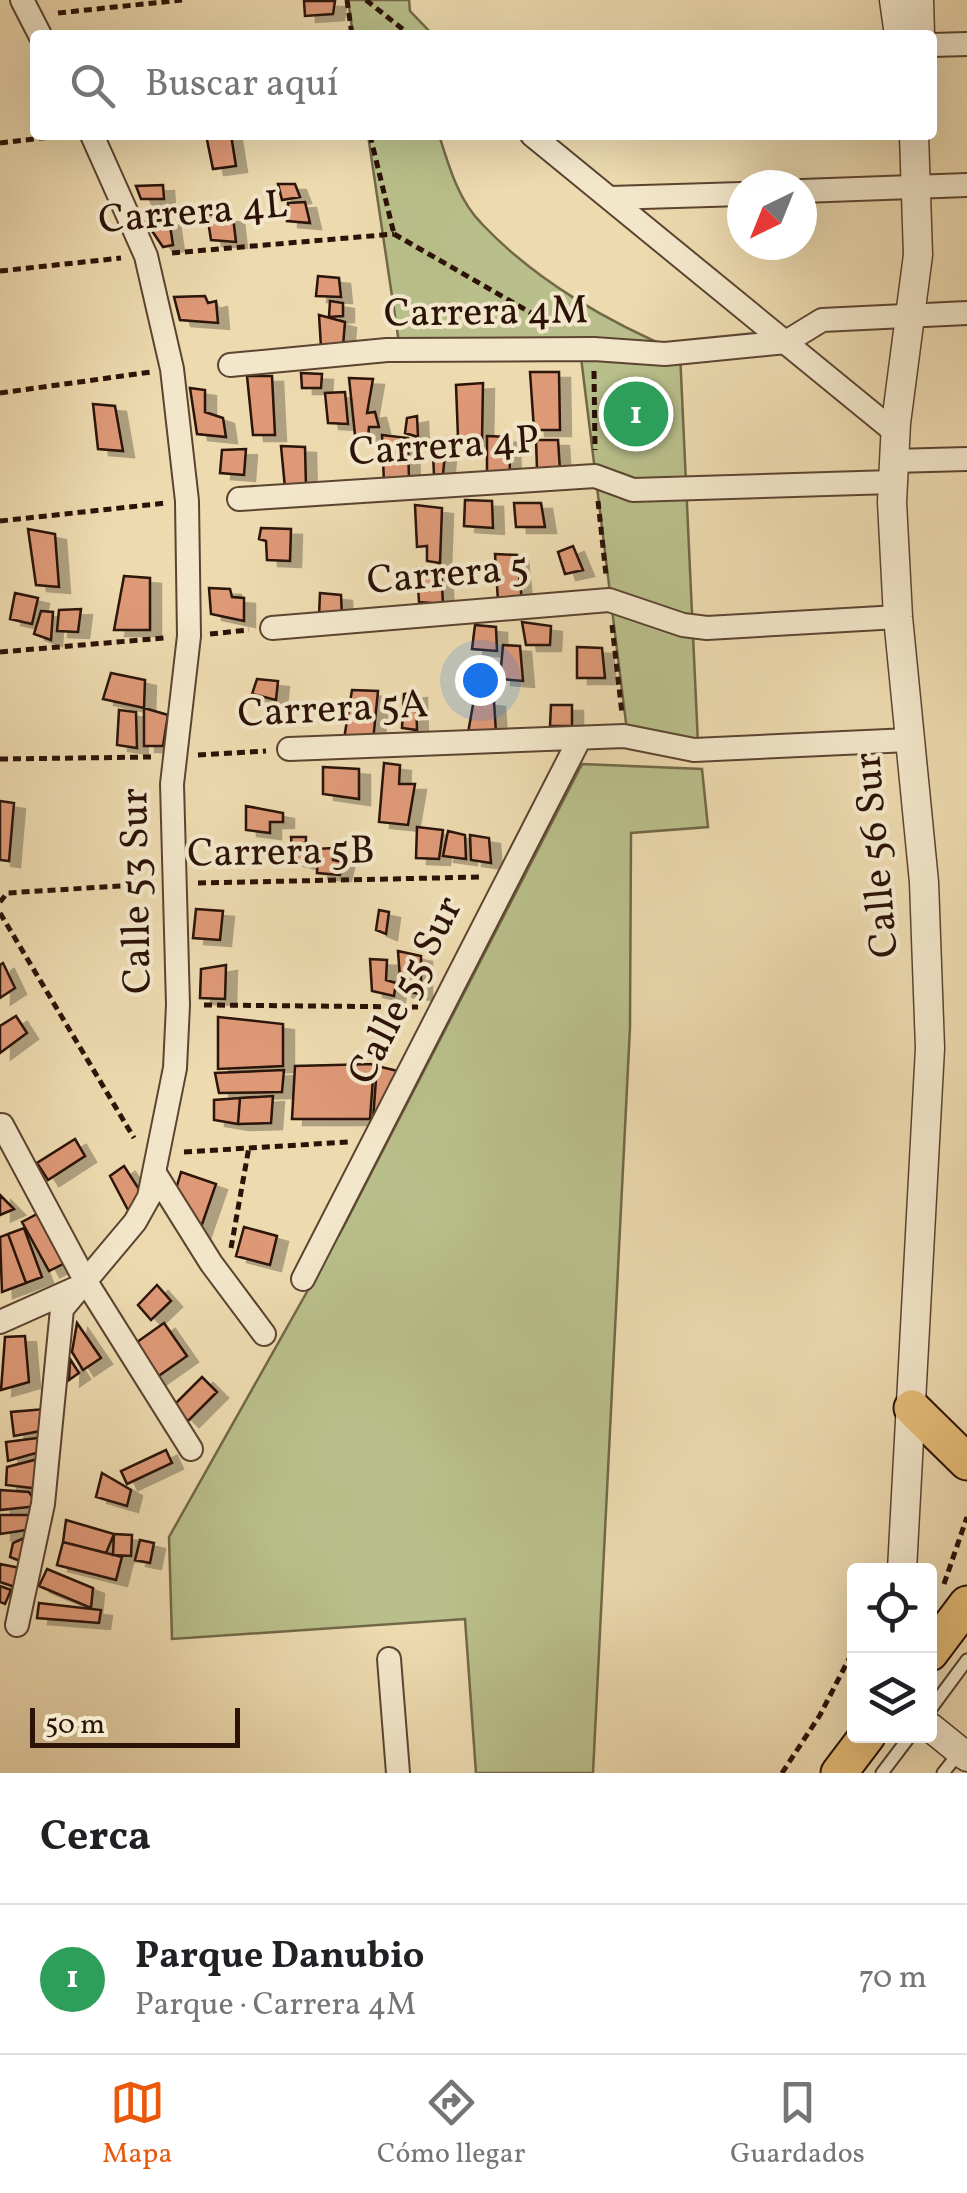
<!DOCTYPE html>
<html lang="es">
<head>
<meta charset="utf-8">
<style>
  body { margin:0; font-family:Vollkorn,serif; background:#f6f6f6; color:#202124 }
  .controls { position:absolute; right:30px; bottom:30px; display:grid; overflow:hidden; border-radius:10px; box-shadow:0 10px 40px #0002 }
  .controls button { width:90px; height:90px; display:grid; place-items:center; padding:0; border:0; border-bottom:2px solid #e0e0e0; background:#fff; color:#202124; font:50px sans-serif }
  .compass { position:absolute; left:727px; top:170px; width:90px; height:90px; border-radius:50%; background:#fff; box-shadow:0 10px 40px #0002; rotate:223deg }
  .scale { position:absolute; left:30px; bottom:25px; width:210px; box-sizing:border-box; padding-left:10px; border:5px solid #2c1207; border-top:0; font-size:28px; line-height:35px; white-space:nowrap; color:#2c1207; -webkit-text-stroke:8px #f3e7cb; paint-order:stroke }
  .you { position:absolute; left:480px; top:680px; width:35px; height:35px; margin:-25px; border:8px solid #fff; border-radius:50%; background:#1a73e8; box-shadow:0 0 0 15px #1a73e833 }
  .badge { display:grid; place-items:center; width:65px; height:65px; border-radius:50%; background:#ea580c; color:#fff; font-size:32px; font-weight:700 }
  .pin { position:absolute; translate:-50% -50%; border:5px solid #fff; box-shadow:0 2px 10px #0006 }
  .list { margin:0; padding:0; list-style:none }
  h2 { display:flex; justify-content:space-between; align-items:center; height:130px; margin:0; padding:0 40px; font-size:42px }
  h2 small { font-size:32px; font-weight:400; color:#757577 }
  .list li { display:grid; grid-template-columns:65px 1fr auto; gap:30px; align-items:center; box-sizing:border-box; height:150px; padding:0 40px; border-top:2px solid #e0e0e0 }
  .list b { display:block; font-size:38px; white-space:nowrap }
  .list p { margin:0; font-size:32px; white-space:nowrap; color:#757577 }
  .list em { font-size:32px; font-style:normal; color:#757577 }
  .icon { flex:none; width:55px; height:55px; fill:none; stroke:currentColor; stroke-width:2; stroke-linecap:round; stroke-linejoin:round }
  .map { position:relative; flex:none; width:967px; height:1773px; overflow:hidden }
  .search { position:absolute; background:#fff; box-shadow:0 10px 40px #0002; left:30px; right:30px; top:30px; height:110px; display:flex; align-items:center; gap:25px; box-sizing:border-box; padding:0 35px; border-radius:10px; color:#757577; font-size:38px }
  .sheet { height:280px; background:#fff }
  nav { display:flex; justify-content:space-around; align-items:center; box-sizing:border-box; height:140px; border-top:2px solid #e0e0e0; background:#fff; font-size:28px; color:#757577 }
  nav a { display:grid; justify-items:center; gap:5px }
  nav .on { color:#ea580c }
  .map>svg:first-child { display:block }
</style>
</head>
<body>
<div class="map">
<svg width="967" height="1773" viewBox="0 0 967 1773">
  <defs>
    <filter id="shadow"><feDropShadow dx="11" dy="6" stdDeviation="0" flood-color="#0004"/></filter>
  </defs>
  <rect width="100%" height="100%" fill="#eddaaf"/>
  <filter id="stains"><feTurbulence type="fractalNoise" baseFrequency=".002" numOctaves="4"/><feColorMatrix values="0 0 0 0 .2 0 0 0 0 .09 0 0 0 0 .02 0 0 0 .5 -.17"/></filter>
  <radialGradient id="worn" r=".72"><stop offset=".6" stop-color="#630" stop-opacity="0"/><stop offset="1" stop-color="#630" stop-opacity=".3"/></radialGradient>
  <!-- green -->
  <path fill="#b9bf8a" stroke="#726848" stroke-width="2.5" d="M348,0H409L410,11L433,35H353Z
    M368,135H439C449,166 458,200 482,224C535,280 609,323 680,352L698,744L627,731L579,341L399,343Z
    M582,764L702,769L708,827L631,833L630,1027L593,1773H476L465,1619L172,1639L169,1537L344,1226Z"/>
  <!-- building -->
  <path fill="#de9977" stroke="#2c1207" stroke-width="2.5" filter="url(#shadow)" d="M304,1H335L333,14L305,16Z
    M206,135H231L236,166L213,169Z
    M278,184H295L300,197L282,200Z
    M163,185L164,199H141L136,186Z
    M305,202L310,223L287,221L288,203Z
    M207,214L233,217L236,242L211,240Z
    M169,219L173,245L163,247L146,222Z
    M318,276L339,278L341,297L316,296Z
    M205,296L208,303L216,301L218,323L180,320L174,297Z
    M330,301L343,303V316L329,317Z
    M319,315L345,322L343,346L321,347Z
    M530,372H559L560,430H534Z
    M301,373L322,374L321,388H302Z
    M247,376H272L275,435H253Z
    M349,378L373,379L367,413L375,412L379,427H369L368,437L355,435Z
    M483,383L482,441L458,438L456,385Z
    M190,388L205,390V412L223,418L226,437L197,434Z
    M345,392L348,424L328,423L325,393Z
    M93,404L115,406L123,451L98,449Z
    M417,416L418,437L405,433L407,418Z
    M382,435L408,438L409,481L384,483Z
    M487,436L509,437L510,475L487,477Z
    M536,440H558L560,470L537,469Z
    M281,446L305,447L306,488H285Z
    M246,449L244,475L220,473L222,450Z
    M433,454L445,455L443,474L434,475Z
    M465,500L492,501L493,528L464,526Z
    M514,503H541L545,527H516Z
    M415,505L442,508L440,563L427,561V546L417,547Z
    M261,528L291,529L290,561L267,560L266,541L259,539Z
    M28,529L55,534L59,587L36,585Z
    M573,546L583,570L565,574L558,552Z
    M495,554L517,555L522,601H498Z
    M417,568H441L443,604L419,602Z
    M124,576L150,578V630H114Z
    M209,588L230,589L232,597L244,598V621L211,614Z
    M15,593L38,598L32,624L10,619Z
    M320,593L341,595L342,617L319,616Z
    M81,609L78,632L57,631L59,610Z
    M41,611L53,612L51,640L34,634Z
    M522,622L551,626L550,645H526Z
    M475,625L496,627L497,651L472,649Z
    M503,645L520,646L523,681L500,679Z
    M577,647L602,648L605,678H577Z
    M111,673L145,680L144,708L103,699Z
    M257,679L278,681L276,700L252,694Z
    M352,690L378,691L373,741L344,739Z
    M416,692L417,730L402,728L404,694Z
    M474,699L494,701L496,733H468Z
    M551,705H572V726H550Z
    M144,708L168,715L163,746H144Z
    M119,710L136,712L137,748L117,745Z
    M384,763L400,765L399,784H415L408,825L379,822Z
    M323,767L359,769V799L323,794Z
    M0,801L14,803L9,861L0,860Z
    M246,806L283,813V822H270V833L246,830Z
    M417,827L443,830L439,859L416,858Z
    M448,831L465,835L466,859L443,856Z
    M470,835L489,838L491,863L471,860Z
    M291,837H306L305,863L293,860Z
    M332,848L333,860L343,862L340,875L317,873L318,849Z
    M196,909L223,911L220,940L193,938Z
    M379,910L389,912L386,934L376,930Z
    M398,951L421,956V994L401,991Z
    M370,959L387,960L386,980L396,983L394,996L372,991Z
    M3,963L15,988L0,998V965Z
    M226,965L225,999L200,998L201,969Z
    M16,1016L27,1033L0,1053V1026Z
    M218,1017L283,1024V1066L218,1069Z
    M374,1064L370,1119H292L295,1066Z
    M377,1066L402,1072L373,1120Z
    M284,1070L282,1092L219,1093L215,1073Z
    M273,1096L271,1123L238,1124L240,1098Z
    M240,1098L238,1124L214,1120V1100Z
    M75,1139L85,1156L48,1180L37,1163Z
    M124,1166L142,1194L129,1212L110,1176Z
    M181,1172L216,1184L199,1233L174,1196Z
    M0,1195L14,1209L0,1215Z
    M39,1213L65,1263L49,1271L22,1222Z
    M244,1227L277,1236L270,1265L236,1256Z
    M24,1228L42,1277L26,1283L8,1234Z
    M8,1234L26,1283L2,1292L0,1237Z
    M157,1285L171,1301L151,1320L138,1305Z
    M77,1323L101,1358L83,1370L72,1352Z
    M164,1323L187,1356L153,1380L130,1347Z
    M25,1336L29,1382L1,1390L5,1337Z
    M70,1359L79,1373L69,1380Z
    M202,1377L217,1392L188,1421L173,1406Z
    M45,1409L46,1430L14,1436L11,1412Z
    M45,1437L43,1451L8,1461L6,1442Z
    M166,1450L172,1463L127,1484L121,1471Z
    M42,1458L41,1489L6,1485L7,1467Z
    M102,1473L131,1490L127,1506L96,1497Z
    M0,1490L29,1492L38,1506L0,1510Z
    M0,1515H37L33,1529L0,1534Z
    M66,1520L114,1534L106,1553L63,1542Z
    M33,1534L25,1563L10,1557L13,1543Z
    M114,1534L132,1535L131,1556L113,1555Z
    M140,1540L154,1543L150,1563L135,1560Z
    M63,1542L122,1557L116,1580L57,1565Z
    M0,1564L25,1569L21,1589L0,1582Z
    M47,1569L93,1588L91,1608L39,1586Z
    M0,1586L11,1590L5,1604L0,1602Z
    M39,1603L101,1610L99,1623L37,1618Z"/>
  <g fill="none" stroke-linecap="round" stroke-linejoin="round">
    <defs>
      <path id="service" d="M930,1710L967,1660
        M882,1773L910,1736
        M943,1773L959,1753"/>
      <path id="minor" d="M22,0L40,35
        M932,45L967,44
        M532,135L895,432
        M802,191L967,185
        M610,198L742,194
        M230,365L387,350L594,349L665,354L786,342L822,320L967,313
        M893,461L967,459
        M239,499L595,476L633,490L892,482
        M272,628L609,600L683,625L707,628L898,617
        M289,749L624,736L694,750L909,740
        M2,1125L85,1280L191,1449
        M156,1175L211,1263L264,1334
        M303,1279L580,738
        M0,1322L74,1289
        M17,1625L43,1504L62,1309L135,1222L149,1197L175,1068L178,1005L172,784L189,636L187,501L172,369L146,256L92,135
        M389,1659L398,1773"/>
      <path id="tertiary" d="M894,0L899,35
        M919,0L920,35
        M902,1570L930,1048L924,882L898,617L892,502L896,423L918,255L914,135
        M930,1727L967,1757"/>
      <path id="primary" d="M912,1408L967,1462
        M930,1653L967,1604
        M839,1773L867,1736"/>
    </defs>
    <!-- service casing -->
    <use href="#service" stroke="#5c4431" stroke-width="15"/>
    <!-- minor casing -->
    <use href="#minor" stroke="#5c4431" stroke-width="26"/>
    <!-- tertiary casing -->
    <use href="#tertiary" stroke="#5c4431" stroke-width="31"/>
    <!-- primary casing -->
    <use href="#primary" stroke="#2c1207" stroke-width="39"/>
    <!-- path -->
    <path stroke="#2c1207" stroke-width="5" stroke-dasharray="8 5" stroke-linecap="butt" d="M347,0L352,35
      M366,0L410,35
      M58,13L182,0
      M370,135L394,234
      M0,143L67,135
      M394,234L552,325
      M172,253L394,234
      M0,271L121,258
      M594,371L595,450
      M0,393L151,372
      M598,501L606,575
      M0,521L166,503
      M612,625L622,714
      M210,634L249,630
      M0,652L164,638
      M198,755L266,751
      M0,759L152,757
      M198,883L482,877
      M0,902L7,893L152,884
      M0,913L134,1138
      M204,1005L418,1007
      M184,1152L348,1142
      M231,1248L249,1147
      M944,1584L967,1517
      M782,1773L820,1715L854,1649"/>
    <!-- service -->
    <use href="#service" stroke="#f3e7cb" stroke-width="11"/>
    <!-- minor -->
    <use href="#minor" stroke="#f3e7cb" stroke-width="22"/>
    <!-- tertiary -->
    <use href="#tertiary" stroke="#f3e7cb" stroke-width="28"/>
    <!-- primary -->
    <use href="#primary" stroke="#e6bd78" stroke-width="35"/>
  </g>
  <g text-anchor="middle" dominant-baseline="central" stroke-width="8" stroke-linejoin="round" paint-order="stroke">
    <!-- street labels -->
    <g font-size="40" fill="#2c1207" stroke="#f3e7cb">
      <text transform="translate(193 214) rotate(-5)">Carrera 4L</text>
      <text transform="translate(486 314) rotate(-1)">Carrera 4M</text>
      <text transform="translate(444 448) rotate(-4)">Carrera 4P</text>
      <text transform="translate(448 576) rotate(-5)">Carrera 5</text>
      <text transform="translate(333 711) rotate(-3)">Carrera 5A</text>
      <text transform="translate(281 854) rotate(-1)">Carrera 5B</text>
      <text transform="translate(878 855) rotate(-95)">Calle 56 Sur</text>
      <text transform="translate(138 891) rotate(-91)">Calle 53 Sur</text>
      <text transform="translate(407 991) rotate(-63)">Calle 55 Sur</text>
    </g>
  </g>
  <rect width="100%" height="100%" filter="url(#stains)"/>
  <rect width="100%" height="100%" fill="url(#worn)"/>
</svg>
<div class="controls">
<button><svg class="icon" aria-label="locate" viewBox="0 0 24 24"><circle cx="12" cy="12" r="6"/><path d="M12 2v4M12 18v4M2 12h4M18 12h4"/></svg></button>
<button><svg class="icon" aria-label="layers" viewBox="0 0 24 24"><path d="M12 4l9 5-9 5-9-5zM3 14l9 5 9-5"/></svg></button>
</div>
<svg class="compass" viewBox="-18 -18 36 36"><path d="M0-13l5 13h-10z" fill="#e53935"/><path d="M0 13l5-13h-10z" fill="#757577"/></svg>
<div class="scale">50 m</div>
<div class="you"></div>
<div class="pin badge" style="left:636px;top:414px;background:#2e9e5b">1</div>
<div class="search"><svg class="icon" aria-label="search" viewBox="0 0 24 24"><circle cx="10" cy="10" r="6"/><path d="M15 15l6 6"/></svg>Buscar aquí</div>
</div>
<section class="sheet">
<h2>Cerca<small></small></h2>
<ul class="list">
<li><span class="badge" style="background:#2e9e5b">1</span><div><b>Parque Danubio</b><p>Parque · Carrera 4M</p></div><em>70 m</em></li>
</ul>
</section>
<nav>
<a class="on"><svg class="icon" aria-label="map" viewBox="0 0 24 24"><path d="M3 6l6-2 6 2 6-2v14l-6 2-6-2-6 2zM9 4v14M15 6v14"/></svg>Mapa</a>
<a><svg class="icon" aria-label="directions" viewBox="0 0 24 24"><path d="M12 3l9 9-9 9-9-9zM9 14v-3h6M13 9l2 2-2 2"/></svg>Cómo llegar</a>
<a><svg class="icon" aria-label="saved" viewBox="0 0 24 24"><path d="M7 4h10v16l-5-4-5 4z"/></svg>Guardados</a>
</nav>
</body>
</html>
